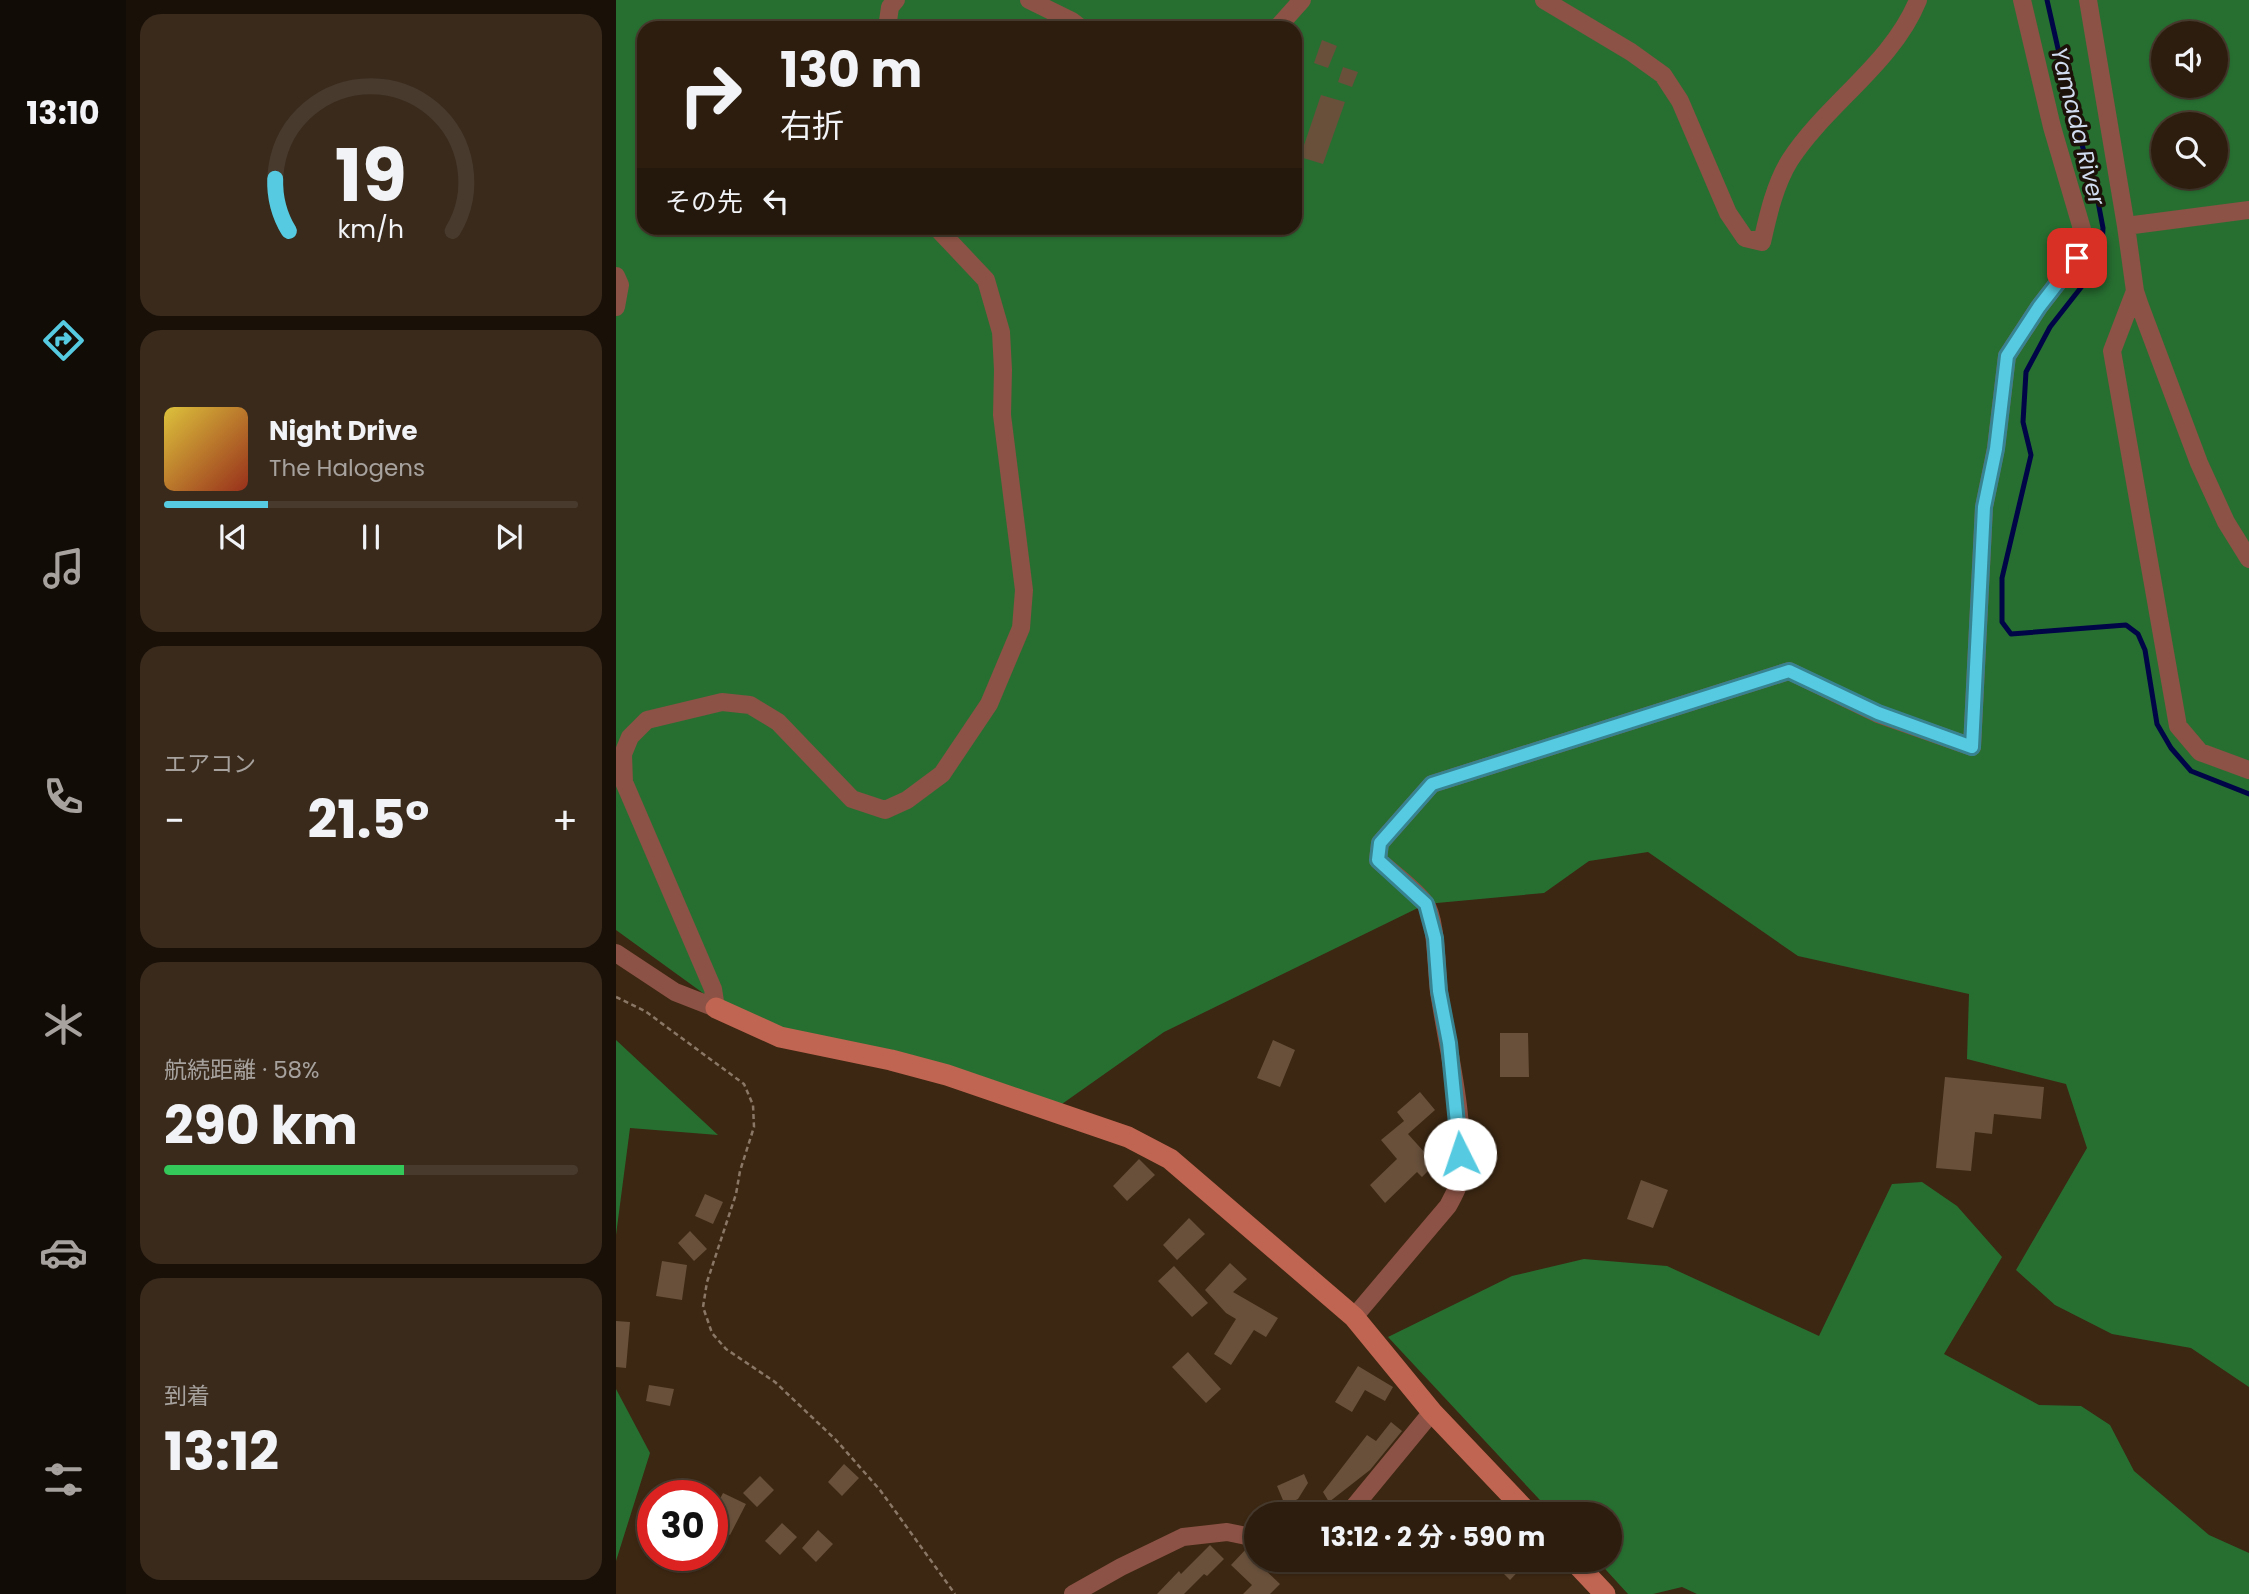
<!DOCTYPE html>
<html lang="ja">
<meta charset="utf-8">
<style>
:root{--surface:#2d1d0e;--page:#392a1c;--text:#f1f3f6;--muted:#a7a29e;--line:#483b2e;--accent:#55cae0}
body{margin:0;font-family:Poppins,"Noto Sans JP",sans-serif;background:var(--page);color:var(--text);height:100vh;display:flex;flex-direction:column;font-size:26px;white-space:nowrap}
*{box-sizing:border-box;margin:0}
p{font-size:23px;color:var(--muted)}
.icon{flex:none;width:38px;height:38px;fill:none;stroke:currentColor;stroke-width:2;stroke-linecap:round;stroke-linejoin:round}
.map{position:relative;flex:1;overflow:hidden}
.side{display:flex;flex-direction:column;gap:14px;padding:14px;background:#191008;width:490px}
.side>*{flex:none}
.guide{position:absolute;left:21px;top:21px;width:665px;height:214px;border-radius:21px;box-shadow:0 2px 5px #0004,0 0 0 2px var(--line);background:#2d1d0e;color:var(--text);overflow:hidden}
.buttons{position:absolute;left:1535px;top:21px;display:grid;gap:14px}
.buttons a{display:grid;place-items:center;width:77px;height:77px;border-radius:50%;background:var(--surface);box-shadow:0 2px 5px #0004,0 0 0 2px var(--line);font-size:35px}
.speed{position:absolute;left:21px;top:1480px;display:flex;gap:14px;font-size:35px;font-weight:700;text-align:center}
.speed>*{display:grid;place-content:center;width:91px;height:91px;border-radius:50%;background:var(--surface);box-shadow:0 2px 5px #0004,0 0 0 2px var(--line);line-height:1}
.speed .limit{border:10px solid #d22;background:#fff;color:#111}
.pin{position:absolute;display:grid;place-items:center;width:60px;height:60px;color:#fff;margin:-30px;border-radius:14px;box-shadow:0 4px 10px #0006}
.me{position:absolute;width:77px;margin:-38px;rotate:356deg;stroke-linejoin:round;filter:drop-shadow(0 0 5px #0008)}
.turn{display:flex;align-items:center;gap:24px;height:147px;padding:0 28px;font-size:32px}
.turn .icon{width:91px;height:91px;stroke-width:2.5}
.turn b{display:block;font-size:49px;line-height:60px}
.then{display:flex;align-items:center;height:66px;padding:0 28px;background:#0003;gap:14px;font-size:26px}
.big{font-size:52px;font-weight:700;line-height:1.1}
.side .card{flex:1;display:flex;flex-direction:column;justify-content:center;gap:10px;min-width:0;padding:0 24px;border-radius:21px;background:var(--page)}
.side .dial{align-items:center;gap:0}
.dial svg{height:182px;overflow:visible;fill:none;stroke:var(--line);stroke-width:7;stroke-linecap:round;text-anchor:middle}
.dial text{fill:var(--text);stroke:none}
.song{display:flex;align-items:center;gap:21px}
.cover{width:84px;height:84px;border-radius:10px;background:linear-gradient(135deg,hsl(50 70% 55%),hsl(10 70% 35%))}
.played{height:7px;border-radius:4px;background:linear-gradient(90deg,var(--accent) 25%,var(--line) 25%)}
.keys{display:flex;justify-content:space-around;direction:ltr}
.heat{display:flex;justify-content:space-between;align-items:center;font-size:38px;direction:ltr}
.charge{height:10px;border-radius:5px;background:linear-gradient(90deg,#34c759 58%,var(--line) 0)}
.trip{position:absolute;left:628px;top:1502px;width:378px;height:70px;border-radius:35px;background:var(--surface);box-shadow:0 2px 5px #0004,0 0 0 2px var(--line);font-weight:700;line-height:70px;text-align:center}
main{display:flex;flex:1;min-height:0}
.tabs{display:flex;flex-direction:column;width:126px;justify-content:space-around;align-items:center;background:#120c06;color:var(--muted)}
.tabs .icon{width:49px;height:49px}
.tabs .current{color:var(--accent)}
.tabs b{font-size:32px;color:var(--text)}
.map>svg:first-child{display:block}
.forest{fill:#276f31;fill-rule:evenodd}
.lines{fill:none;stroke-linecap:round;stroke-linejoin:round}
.stream{stroke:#000547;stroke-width:5}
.building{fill:#68503b}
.path{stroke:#8a7766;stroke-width:2.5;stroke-dasharray:5 3.5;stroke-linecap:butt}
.street{stroke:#8b5245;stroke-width:18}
.secondary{stroke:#c06551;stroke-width:21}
.route-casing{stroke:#378392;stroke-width:18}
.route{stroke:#55cae0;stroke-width:12}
.labels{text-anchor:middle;stroke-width:7;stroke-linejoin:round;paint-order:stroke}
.water-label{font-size:23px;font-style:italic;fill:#d0dbef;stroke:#1c1209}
</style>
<main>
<nav class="tabs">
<b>13:10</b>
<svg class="icon current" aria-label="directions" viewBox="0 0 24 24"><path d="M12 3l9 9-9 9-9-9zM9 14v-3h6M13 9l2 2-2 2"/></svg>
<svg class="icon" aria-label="music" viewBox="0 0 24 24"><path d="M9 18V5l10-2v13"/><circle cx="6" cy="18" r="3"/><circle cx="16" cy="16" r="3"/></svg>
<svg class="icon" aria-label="phone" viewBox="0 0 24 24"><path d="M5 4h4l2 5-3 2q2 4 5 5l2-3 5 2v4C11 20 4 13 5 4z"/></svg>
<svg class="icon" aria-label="climate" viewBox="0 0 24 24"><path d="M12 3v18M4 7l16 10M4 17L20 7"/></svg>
<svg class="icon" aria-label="car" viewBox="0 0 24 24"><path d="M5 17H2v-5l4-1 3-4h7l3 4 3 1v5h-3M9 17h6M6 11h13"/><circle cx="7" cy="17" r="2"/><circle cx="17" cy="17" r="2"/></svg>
<svg class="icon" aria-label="filters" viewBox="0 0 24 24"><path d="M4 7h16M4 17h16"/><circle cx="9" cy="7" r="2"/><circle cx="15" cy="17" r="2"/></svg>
</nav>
<section class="side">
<div class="card dial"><svg viewBox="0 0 100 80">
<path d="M14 69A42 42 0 1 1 86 69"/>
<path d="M14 69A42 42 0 0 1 8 46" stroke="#55cae0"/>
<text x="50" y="56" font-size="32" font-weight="700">19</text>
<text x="50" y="72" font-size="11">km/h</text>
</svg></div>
<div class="card">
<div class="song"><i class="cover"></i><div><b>Night Drive</b><p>The Halogens</p></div></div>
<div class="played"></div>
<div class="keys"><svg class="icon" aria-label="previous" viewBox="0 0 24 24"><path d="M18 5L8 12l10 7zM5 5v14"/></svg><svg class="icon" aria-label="pause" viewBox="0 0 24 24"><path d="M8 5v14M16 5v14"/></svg><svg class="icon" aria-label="next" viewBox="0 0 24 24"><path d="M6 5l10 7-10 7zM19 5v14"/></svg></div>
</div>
<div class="card"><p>エアコン</p>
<div class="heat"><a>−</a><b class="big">21.5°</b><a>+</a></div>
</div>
<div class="card"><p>航続距離 · 58%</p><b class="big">290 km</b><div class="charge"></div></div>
<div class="card"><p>到着</p><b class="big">13:12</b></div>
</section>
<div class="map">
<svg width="1633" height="1594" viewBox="0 0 1633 1594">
<rect width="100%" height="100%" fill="#3c2712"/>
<path class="forest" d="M0 0H1633V1387L1575 1348 1496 1334 1439 1305 1400 1270 1471 1148 1450 1084 1351 1059 1353 994 1182 956 1032 852 973 861 928 893 810 904 548 1032 436 1111 120 1017 0 930ZM28 28H679V228H28ZM1547 33H1600V86H1547ZM1547 124H1600V177H1547Z
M0 1040 102 1135 14 1128 0 1235Z
M1306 1182 1341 1206 1386 1257 1328 1354 1423 1405 1465 1406 1494 1425 1518 1471 1593 1535 1633 1553V1594H1081L1066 1587 1037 1594H1012L980 1559H994V1514H937L772 1337 896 1276 968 1259 1051 1266 1203 1336 1276 1184Z
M0 1389 34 1453 0 1561Z"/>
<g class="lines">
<path class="stream" d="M1431 0 1457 115 1480 191 1487 228 1485 262 1434 327 1410 372 1407 422 1415 455 1386 578V622L1395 634 1510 625 1522 634 1529 650 1541 724 1555 748 1575 771 1633 794"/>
</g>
<path class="building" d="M706 40 721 46 712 68 698 63Z
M727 67 742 72 736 87 722 82Z
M705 95 729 102 707 164 684 157Z
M884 1033H912L913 1077H884Z
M657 1040 679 1050 664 1087 641 1078Z
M1329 1077 1428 1087 1425 1119 1378 1114 1376 1134 1359 1132 1355 1171 1320 1168Z
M804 1092 819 1110 792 1134 819 1164 806 1177 801 1172 769 1203 754 1185 781 1159 765 1140 788 1121 781 1112Z
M523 1159 539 1175 511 1201 497 1186Z
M1025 1180 1052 1190 1037 1228 1011 1219Z
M89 1194 107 1202 97 1224 79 1216Z
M573 1218 589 1234 561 1260 547 1245Z
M74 1231 91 1249 78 1261 62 1243Z
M46 1261 71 1265 66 1300 40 1296Z
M614 1263 631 1279 617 1292 662 1318 650 1337 638 1330 615 1365 598 1354 620 1319 610 1313 589 1290Z
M558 1266 592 1303 576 1317 542 1281Z
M0 1321 14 1322 10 1368 0 1367Z
M572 1352 605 1389 590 1403 556 1367Z
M742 1366 777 1387 769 1401 749 1390 736 1412 719 1402Z
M33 1385 58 1389 54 1406 30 1401Z
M775 1422 786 1431 754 1470 713 1502 707 1492 751 1435 760 1441Z
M228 1464 243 1478 226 1496 212 1482Z
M688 1474 692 1483 682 1499 669 1505 661 1486Z
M144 1476 158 1490 141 1507 127 1493Z
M107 1493 130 1504 114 1535 96 1526V1514Z
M166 1523 181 1537 164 1555 149 1541Z
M202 1530 217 1544 200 1562 186 1548Z
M594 1545 608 1559 591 1576 588 1574 568 1594H541L563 1571 565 1574Z
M631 1548 640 1556V1559L646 1561 643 1564 664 1584 654 1594H627L636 1585 615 1565Z
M873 1559H914L894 1580Z"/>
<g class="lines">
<path class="path" d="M0 997 29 1011 128 1084 137 1105 138 1127 124 1171 120 1194 91 1282 87 1307 96 1333 110 1349 159 1382 220 1440 264 1490 339 1594"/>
<path class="street" d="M413 0 456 21 465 28
M928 0 1015 52 1047 75 1064 101 1112 213 1129 238 1146 242C1152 215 1159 184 1174 160 1211 103 1276 64 1302 0
M1472 0 1510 226 1633 210
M271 28 274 7 280 0
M661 28 686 0
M1510 226 1519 291 1524 306 1583 463 1610 522 1633 559
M0 276 4 285 0 307
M1519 291 1496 351 1562 726 1584 752 1633 770
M0 953 59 992 100 1008 97 989 8 782 7 754 14 737 31 720 106 702 134 705 162 722 236 799 269 810 291 800 326 774 373 704 405 628 408 590 386 415 387 370 385 332 370 280 321 228
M738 1317 832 1206C838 1195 844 1184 845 1172 848 1111 832 1051 823 992 820 971 821 919 809 903 800 890 774 871 762 860L764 843 816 784 1173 671 1262 714 1356 747 1368 507 1380 448 1391 356 1423 307 1461 258 1468 245 1466 229 1436 127 1406 0
M732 1514 816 1412
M457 1594 505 1567 567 1537 611 1532 640 1538"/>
<path class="secondary" d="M100 1008 164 1037 275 1060 331 1075 512 1137 554 1159 738 1317 816 1412 913 1514
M956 1559 989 1594"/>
</g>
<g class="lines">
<defs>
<path id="route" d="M844 1154 833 1043 823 991 819 938 810 904 762 860 764 843 816 784 1173 671 1262 713 1356 747 1368 507 1380 449 1391 356 1423 307 1461 258"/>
</defs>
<use href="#route" class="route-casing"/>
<use href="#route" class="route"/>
</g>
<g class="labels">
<g class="water-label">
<text transform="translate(1462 126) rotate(76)" y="8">Yamada River</text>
</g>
</g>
</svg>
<div class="buttons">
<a><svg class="icon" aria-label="sound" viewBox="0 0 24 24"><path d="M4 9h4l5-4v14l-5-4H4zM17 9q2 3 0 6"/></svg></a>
<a><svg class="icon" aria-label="search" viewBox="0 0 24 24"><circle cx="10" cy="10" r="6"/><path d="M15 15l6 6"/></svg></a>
</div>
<div class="speed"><div class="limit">30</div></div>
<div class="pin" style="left:1461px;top:258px;background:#d93025"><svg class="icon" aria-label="arrive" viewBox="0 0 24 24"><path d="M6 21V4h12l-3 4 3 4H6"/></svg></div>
<svg class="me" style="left:844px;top:1154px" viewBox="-20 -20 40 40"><circle r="19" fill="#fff"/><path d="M0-13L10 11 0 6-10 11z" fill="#55cae0"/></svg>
<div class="trip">13:12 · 2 分 · 590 m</div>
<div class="guide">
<div class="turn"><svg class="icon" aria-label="right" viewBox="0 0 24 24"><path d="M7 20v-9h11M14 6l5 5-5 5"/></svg><div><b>130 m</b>右折</div></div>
<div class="then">その先<svg class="icon" aria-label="left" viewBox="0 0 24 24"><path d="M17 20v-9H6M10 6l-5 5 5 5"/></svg></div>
</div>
</div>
</main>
